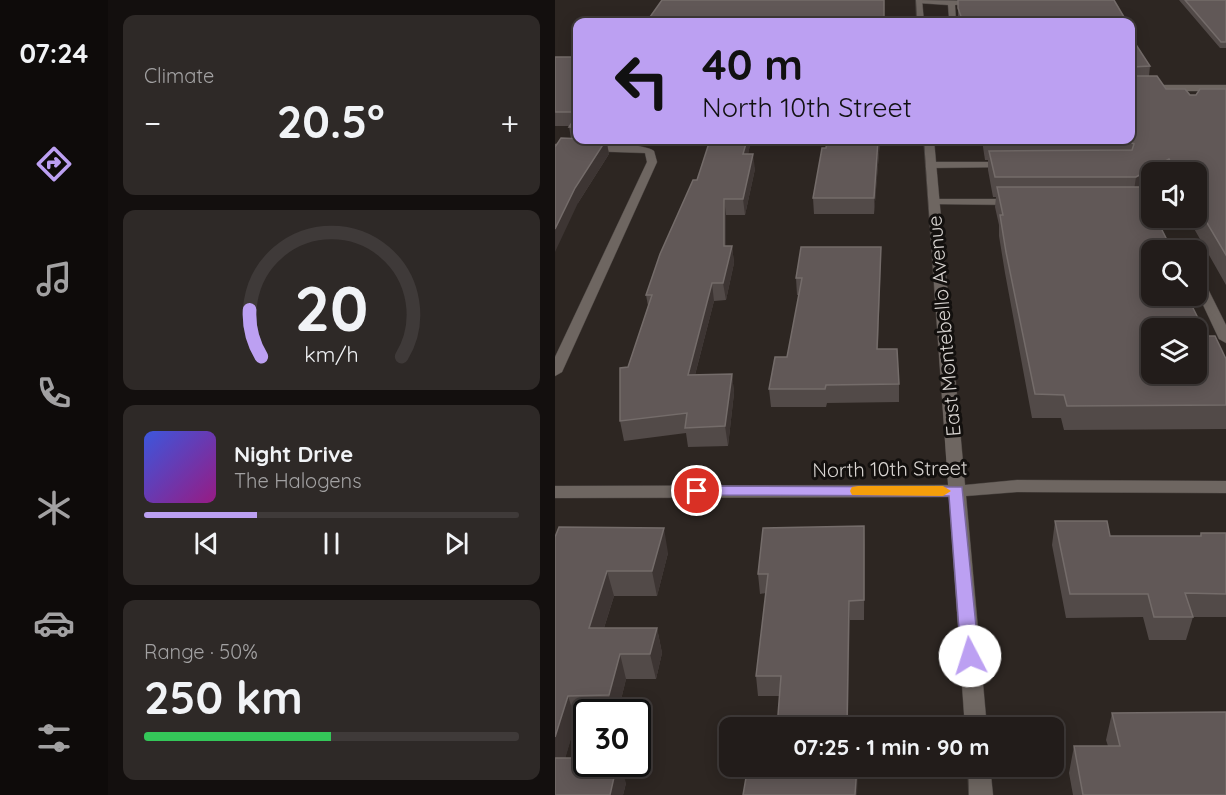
<!DOCTYPE html>
<meta charset="utf-8">
<style>
:root{--surface:#221c1a;--page:#2e2927;--text:#f1f3f6;--muted:#a2a1a2;--line:#3f3a39;--accent:#bca0f2}
body{margin:0;font-family:Quicksand,sans-serif;background:var(--page);color:var(--text);height:100vh;display:flex;flex-direction:column;font-size:22px;white-space:nowrap}
*{box-sizing:border-box;margin:0}
p{font-size:20px;color:var(--muted)}
.icon{flex:none;width:33px;height:33px;fill:none;stroke:currentColor;stroke-width:2;stroke-linecap:round;stroke-linejoin:round}
.map{position:relative;flex:1;overflow:hidden}
.panel{display:flex;flex-direction:column;gap:15px;padding:15px;background:#130f0e;width:447px}
.panel>*{flex:none}
.banner{position:absolute;left:18px;top:18px;width:562px;height:126px;border-radius:12px;box-shadow:0 3px 15px #0003,0 0 0 2px var(--line);background:#bca0f2;color:#111;overflow:hidden}
.tools{position:absolute;left:586px;top:162px;display:grid;gap:12px}
.tools a{display:grid;place-items:center;width:66px;height:66px;border-radius:12px;background:var(--surface);box-shadow:0 3px 15px #0003,0 0 0 2px var(--line);font-size:30px}
.speed{position:absolute;left:18px;top:699px;display:flex;gap:12px;font-size:30px;font-weight:700;text-align:center}
.speed>*{display:grid;place-content:center;width:78px;height:78px;border-radius:50%;background:var(--surface);box-shadow:0 3px 15px #0003,0 0 0 2px var(--line);line-height:1}
.speed .limit{border:3px solid #111;border-radius:9px;background:#fff;color:#111}
.pin{position:absolute;display:grid;place-items:center;width:51px;height:51px;color:#fff;margin:-26px;border:3px solid #fff;border-radius:50%;box-shadow:0 2px 6px #0007}
.me{position:absolute;width:66px;margin:-33px;rotate:355deg;stroke-linejoin:round;filter:drop-shadow(0 0 4px #0008)}
.turn{display:flex;align-items:center;gap:21px;height:126px;padding:0 30px;font-size:27px}
.turn .icon{width:78px;height:78px;stroke-width:2.5}
.turn b{display:block;font-size:42px;line-height:51px}
.big{font-size:45px;font-weight:800;line-height:1.1}
.panel .card{flex:1;display:flex;flex-direction:column;justify-content:center;gap:9px;min-width:0;padding:0 21px;border-radius:12px;background:var(--page)}
.panel .dial{align-items:center;gap:0}
.dial svg{height:156px;overflow:visible;fill:none;stroke:var(--line);stroke-width:7;stroke-linecap:round;text-anchor:middle}
.dial text{fill:var(--text);stroke:none}
.song{display:flex;align-items:center;gap:18px}
.cover{width:72px;height:72px;border-radius:9px;background:linear-gradient(135deg,hsl(230 70% 55%),hsl(310 70% 35%))}
.played{height:6px;border-radius:3px;background:linear-gradient(90deg,var(--accent) 30%,var(--line) 30%)}
.keys{display:flex;justify-content:space-around;direction:ltr}
.heat{display:flex;justify-content:space-between;align-items:center;font-size:33px;direction:ltr}
.charge{height:9px;border-radius:4px;background:linear-gradient(90deg,#34c759 50%,var(--line) 0)}
.trip{position:absolute;left:164px;top:717px;width:345px;height:60px;border-radius:12px;background:var(--surface);box-shadow:0 3px 15px #0003,0 0 0 2px var(--line);font-weight:800;line-height:60px;text-align:center}
main{display:flex;flex:1;min-height:0}
.tabs{display:flex;flex-direction:column;width:108px;justify-content:space-around;align-items:center;background:#0e0b0a;color:var(--muted)}
.tabs .icon{width:42px;height:42px}
.tabs .current{color:var(--accent)}
.tabs b{font-size:27px;color:var(--text)}
.map>svg:first-child{display:block}
.lines{fill:none;stroke-linecap:round;stroke-linejoin:round}
.lane-casing{stroke:#48423f;stroke-width:1}
.street-casing{stroke:#48423f;stroke-width:1}
.lane{fill:#6e6661;fill-rule:evenodd}
.street{fill:#6e6661;fill-rule:evenodd}
.wall{fill:#524a48}
.shaded-wall{fill:#3d3533}
.building{fill:#615857;stroke:#746c6a;stroke-width:1.5;fill-rule:evenodd}
.route{fill:#bca0f2;stroke:#7a689d;stroke-width:1.5}
.slow{fill:#f59e0b}
.labels{text-anchor:middle;stroke-width:6;stroke-linejoin:round;paint-order:stroke}
.street-label{font-size:20px;fill:#d9d5d2;stroke:#13100e}
</style>
<main>
<nav class="tabs">
<b>07:24</b>
<svg class="icon current" aria-label="directions" viewBox="0 0 24 24"><path d="M12 3l9 9-9 9-9-9zM9 14v-3h6M13 9l2 2-2 2"/></svg>
<svg class="icon" aria-label="music" viewBox="0 0 24 24"><path d="M9 18V5l10-2v13"/><circle cx="6" cy="18" r="3"/><circle cx="16" cy="16" r="3"/></svg>
<svg class="icon" aria-label="phone" viewBox="0 0 24 24"><path d="M5 4h4l2 5-3 2q2 4 5 5l2-3 5 2v4C11 20 4 13 5 4z"/></svg>
<svg class="icon" aria-label="climate" viewBox="0 0 24 24"><path d="M12 3v18M4 7l16 10M4 17L20 7"/></svg>
<svg class="icon" aria-label="car" viewBox="0 0 24 24"><path d="M5 17H2v-5l4-1 3-4h7l3 4 3 1v5h-3M9 17h6M6 11h13"/><circle cx="7" cy="17" r="2"/><circle cx="17" cy="17" r="2"/></svg>
<svg class="icon" aria-label="filters" viewBox="0 0 24 24"><path d="M4 7h16M4 17h16"/><circle cx="9" cy="7" r="2"/><circle cx="15" cy="17" r="2"/></svg>
</nav>
<section class="panel">
<div class="card"><p>Climate</p>
<div class="heat"><a>−</a><b class="big">20.5°</b><a>+</a></div>
</div>
<div class="card dial"><svg viewBox="0 0 100 80">
<path d="M14 69A42 42 0 1 1 86 69"/>
<path d="M14 69A42 42 0 0 1 8 45" stroke="#bca0f2"/>
<text x="50" y="56" font-size="32" font-weight="700">20</text>
<text x="50" y="72" font-size="11">km/h</text>
</svg></div>
<div class="card">
<div class="song"><i class="cover"></i><div><b>Night Drive</b><p>The Halogens</p></div></div>
<div class="played"></div>
<div class="keys"><svg class="icon" aria-label="previous" viewBox="0 0 24 24"><path d="M18 5L8 12l10 7zM5 5v14"/></svg><svg class="icon" aria-label="pause" viewBox="0 0 24 24"><path d="M8 5v14M16 5v14"/></svg><svg class="icon" aria-label="next" viewBox="0 0 24 24"><path d="M6 5l10 7-10 7zM19 5v14"/></svg></div>
</div>
<div class="card"><p>Range · 50%</p><b class="big">250 km</b><div class="charge"></div></div>
</section>
<div class="map">
<svg width="671" height="795" viewBox="0 0 671 795">
<rect width="100%" height="100%" fill="#2d2622"/>
<g class="lines">
<defs>
<path id="lane" d="M365 0 422 1 426 3 400 5 401 22H366L363 18H394L393 5 363 3Z
M451 162 455 163V167L376 168 371 165 376 162Z
M379 199H460L466 202 460 205 375 204V200Z
M625 239 629 240 634 250H622L619 243Z
M642 275 648 279 671 325V343L664 339 642 292Z"/>
<path id="street" d="M361 0H367L369 22H362Z
M576 85H671V91H576Z
M369 140H379L410 485 462 480 671 481V493L462 492 411 496 432 728H410L394 497 0 498V486L393 485Z
M0 144C21 144 85 141 99 151L102 162 7 372 0 376V357L92 162 90 153 0 150Z
M413 766H435L438 795H414Z"/>
</defs>
<use href="#lane" class="lane-casing"/>
<use href="#street" class="street-casing"/>
<use href="#lane" class="lane"/>
<use href="#street" class="street"/>
</g>
<path class="wall" d="M403 0H559L572 22H403Z
M624 0H671V48H665Z
M67 17 329 22H62Z
M576 37 595 66 594 76 611 89 635 95H641L671 89V285L633 218H642V172H597V186L588 191 597 250 652 336 671 359V429L509 430 506 418H477L450 273 444 236V225L440 207 441 197H438L433 170V160H430L428 147V140H576Z
M0 57H22V140H63L61 142H52L54 154 23 203 16 139 14 126H0Z
M155 140H196L193 154 200 169 190 215H171V246H177L179 263 171 300 159 301 140 375 177 374 179 393 173 446 133 447 131 433 69 441 65 421 73 367 93 306 91 295 142 180Z
M272 140H325L319 214H259L258 198 271 148Z
M326 247 323 349 344 384V402L272 403 271 407H216L214 389 232 357 244 295H242L241 278Z
M500 521 555 536H645L646 533H671V617H638L631 640H594L588 617 511 618 497 545Z
M309 526V620H295L224 696H203L201 676 211 593 205 594 203 574Z
M0 537 113 553 102 596H59L49 628H102L107 653 101 679H71L63 712H32V721H21L10 758 71 783 68 795H0Z
M557 713 671 795H518L514 773 519 746H553L551 740Z"/>
<path class="shaded-wall" d="M51 140 54 154 23 203 0 252V229L20 188Z
M192 140H196L190 169 188 154Z
M323 140H325L319 214V198Z
M198 154 200 169 190 215 188 199Z
M614 159 611 172H597V186L578 197 581 177Z
M169 199 171 215V263L169 246Z
M177 246 179 263 171 300 168 283Z
M326 247V263L322 366V349Z
M157 283 159 301 135 394 133 375Z
M177 374 179 393 173 446 170 426Z
M309 526 310 545 309 620Z
M109 528 113 553 102 596 97 571Z
M52 571 59 596 41 653 34 628Z
M294 601 295 620 293 728H292Z
M102 628 107 653 101 679 95 654Z
M65 654 71 679 63 712H58L54 695Z
M13 696 21 721 3 784 0 777V737Z
M62 764H65L71 783 68 795H55Z
M302 766H303V774L302 795H300Z"/>
<path class="building" d="M107 0H329V22H259L244 20 243 22H62L67 17H95Z
M403 0H559L572 22H408L403 8Z
M630 0H671V42H666Z
M576 37 595 66 577 67V76H602L611 89H630L635 95H641L645 89H671V255L642 206V172H622L614 159 581 177H440L434 151 577 150 579 144 573 141H431V140H576Z
M0 57H22V112H0Z
M22 115V127H14Z
M6 138 51 140 20 188 0 229V147Z
M155 140H192L188 154H198L188 199H169V246H177L168 283H157L133 375 177 374 170 426 130 428 132 413 65 421V368L73 367 97 295H91L105 254 138 180H142Z
M272 140H323L319 198H258L267 148H271Z
M442 187H586L597 209V218H601L617 250H597V296H632L652 336H660L671 359V405L512 406 509 395 480 394 451 252 445 215H448ZM597 328H642V374H597Z
M246 247H326L322 349H342L344 384 271 385 270 389H214L220 357H232L247 278H241Z
M500 521H552L555 536H646V533H671V594L630 593 638 617H599L593 594H515Z
M309 526V600L294 601 292 728H222L226 676H201L213 574H203L208 528Z
M4 527 109 528 97 571H52L34 628H102L95 654H65L54 695 13 696 0 737V537Z
M671 712V795H528L519 746H565L557 713Z
M0 758H32V764H62L55 795H0Z
M193 766H302L300 795H188Z"/>
<path class="route" d="M142 486 407 487 424 656 422 662 415 664 409 662 406 656 394 496 136 495 134 491Z"/>
<path class="slow" d="M303 486H388L396 491 388 496 297 495 295 491 297 487Z"/>
<g class="labels">
<g class="street-label">
<text transform="translate(389 326) rotate(-95)" y="7">East Montebello Avenue</text>
<text transform="translate(335 469) rotate(-1)" y="7">North 10th Street</text>
</g>
</g>
</svg>
<div class="tools">
<a><svg class="icon" aria-label="sound" viewBox="0 0 24 24"><path d="M4 9h4l5-4v14l-5-4H4zM17 9q2 3 0 6"/></svg></a>
<a><svg class="icon" aria-label="search" viewBox="0 0 24 24"><circle cx="10" cy="10" r="6"/><path d="M15 15l6 6"/></svg></a>
<a><svg class="icon" aria-label="layers" viewBox="0 0 24 24"><path d="M12 4l9 5-9 5-9-5zM3 14l9 5 9-5"/></svg></a>
</div>
<div class="speed"><div class="limit">30</div></div>
<div class="pin" style="left:142px;top:491px;background:#d93025"><svg class="icon" aria-label="arrive" viewBox="0 0 24 24"><path d="M6 21V4h12l-3 4 3 4H6"/></svg></div>
<svg class="me" style="left:415px;top:656px" viewBox="-20 -20 40 40"><circle r="19" fill="#fff"/><path d="M0-13L10 11 0 6-10 11z" fill="#bca0f2"/></svg>
<div class="trip">07:25 · 1 min · 90 m</div>
<div class="banner">
<div class="turn"><svg class="icon" aria-label="left" viewBox="0 0 24 24"><path d="M17 20v-9H6M10 6l-5 5 5 5"/></svg><div><b>40 m</b>North 10th Street</div></div>
</div>
</div>
</main>
